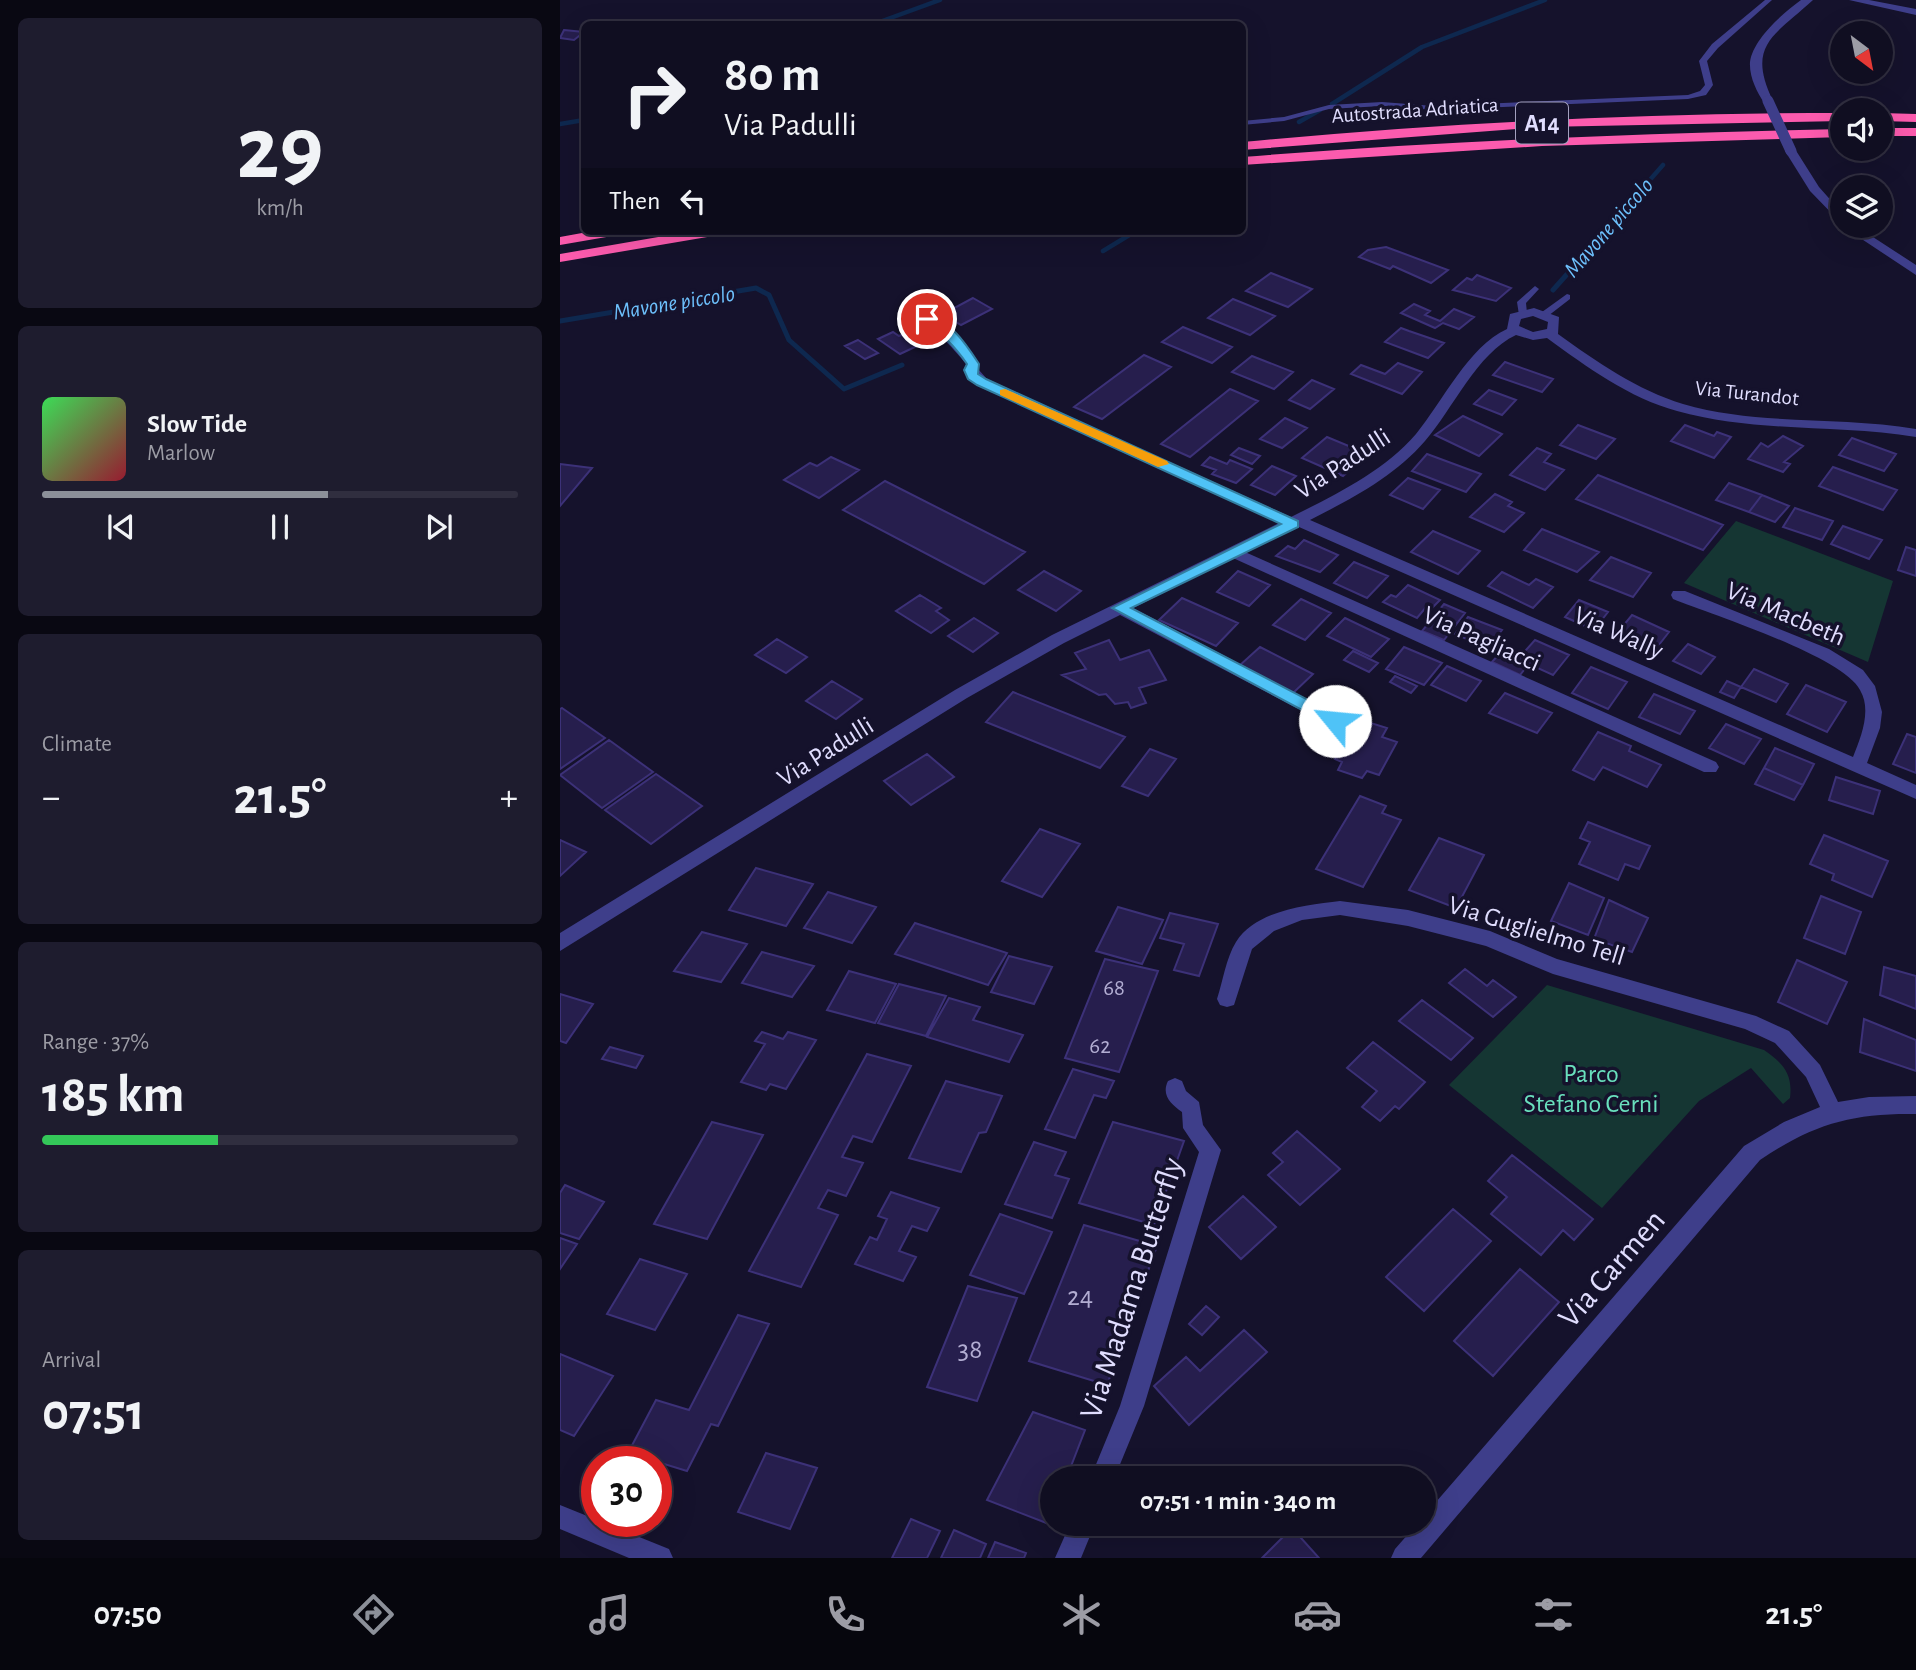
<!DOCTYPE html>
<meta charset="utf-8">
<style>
:root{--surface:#100e21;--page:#1e1c2e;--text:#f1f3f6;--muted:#9c9ca5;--line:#302e3f;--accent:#8c9099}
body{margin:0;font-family:"Alegreya Sans",sans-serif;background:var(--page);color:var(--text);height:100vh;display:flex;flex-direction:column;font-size:26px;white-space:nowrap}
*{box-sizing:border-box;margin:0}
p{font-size:23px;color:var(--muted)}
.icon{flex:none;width:38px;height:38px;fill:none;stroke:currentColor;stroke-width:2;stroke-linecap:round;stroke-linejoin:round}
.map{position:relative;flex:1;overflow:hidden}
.details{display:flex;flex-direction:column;gap:18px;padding:18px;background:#090812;width:560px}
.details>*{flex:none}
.banner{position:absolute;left:21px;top:21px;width:665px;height:214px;border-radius:10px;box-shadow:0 7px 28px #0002,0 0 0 2px var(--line);background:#100e21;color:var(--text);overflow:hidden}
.needle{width:46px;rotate:148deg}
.buttons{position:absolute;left:1270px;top:21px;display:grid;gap:14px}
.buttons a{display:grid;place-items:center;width:63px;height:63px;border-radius:50%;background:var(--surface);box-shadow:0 7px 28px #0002,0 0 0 2px var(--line);font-size:35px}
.speed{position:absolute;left:21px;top:1446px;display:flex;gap:14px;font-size:35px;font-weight:700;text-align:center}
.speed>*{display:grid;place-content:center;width:91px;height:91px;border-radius:50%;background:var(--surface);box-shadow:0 7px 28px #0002,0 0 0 2px var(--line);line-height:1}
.speed .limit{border:10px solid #d22;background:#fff;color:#111}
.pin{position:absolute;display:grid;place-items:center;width:60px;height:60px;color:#fff;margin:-30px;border:4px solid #fff;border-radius:50%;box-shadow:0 2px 7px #0007}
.me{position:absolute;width:77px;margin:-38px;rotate:298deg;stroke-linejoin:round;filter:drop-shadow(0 0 5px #0008)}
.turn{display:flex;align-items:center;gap:24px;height:147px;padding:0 28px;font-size:32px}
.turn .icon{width:91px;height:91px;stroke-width:2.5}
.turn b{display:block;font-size:49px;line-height:60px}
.then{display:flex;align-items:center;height:66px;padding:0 28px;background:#0003;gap:14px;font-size:26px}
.big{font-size:52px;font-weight:700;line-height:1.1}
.details .widget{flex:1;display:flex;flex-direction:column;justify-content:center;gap:10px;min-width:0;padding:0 24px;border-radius:10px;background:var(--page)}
.details .dial{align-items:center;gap:0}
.dial b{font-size:91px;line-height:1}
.song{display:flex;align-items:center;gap:21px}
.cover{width:84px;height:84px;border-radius:10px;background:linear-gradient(135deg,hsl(130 70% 55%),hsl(350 70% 35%))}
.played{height:7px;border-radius:4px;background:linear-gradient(90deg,var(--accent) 60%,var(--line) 60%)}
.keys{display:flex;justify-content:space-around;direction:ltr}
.heat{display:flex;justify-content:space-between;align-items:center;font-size:38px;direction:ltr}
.charge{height:10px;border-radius:5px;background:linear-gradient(90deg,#34c759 37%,var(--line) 0)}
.trip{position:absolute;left:480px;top:1466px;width:396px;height:70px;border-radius:35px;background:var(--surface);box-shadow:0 7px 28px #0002,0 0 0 2px var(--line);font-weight:700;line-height:70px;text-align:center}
.menu{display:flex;height:112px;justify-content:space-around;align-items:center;background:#06060d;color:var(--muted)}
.menu .icon{width:49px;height:49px}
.menu .selected{color:var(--accent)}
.menu b{font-size:32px;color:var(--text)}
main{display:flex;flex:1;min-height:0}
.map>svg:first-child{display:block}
.green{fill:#153633}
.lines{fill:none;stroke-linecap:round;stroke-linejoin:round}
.stream-far1{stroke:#0e284f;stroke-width:4.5}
.stream{stroke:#0e284f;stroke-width:5}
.building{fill:#261e4d;stroke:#3c3178;stroke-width:2}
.lane{fill:#3e3e8a;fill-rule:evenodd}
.street{fill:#3e3e8a;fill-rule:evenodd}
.highway{fill:#fc5bae;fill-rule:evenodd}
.street-bridge{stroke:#3e3e8a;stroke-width:11}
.route{fill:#4fc3f7;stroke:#337fa1;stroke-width:2}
.slow{fill:#f59e0b}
.labels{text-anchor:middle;stroke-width:7;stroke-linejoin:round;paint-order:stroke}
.far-street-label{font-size:21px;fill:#e0ddfe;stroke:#15122c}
.far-water-label{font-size:23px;font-style:italic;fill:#6dc0fc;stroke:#15122c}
.number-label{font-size:23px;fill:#b2add2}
.shield{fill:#15122c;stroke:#a3a0bf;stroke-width:2}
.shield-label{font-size:24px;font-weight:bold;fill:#e0ddfe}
.street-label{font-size:26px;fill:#e0ddfe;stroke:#15122c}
.park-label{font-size:26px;fill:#69dfbd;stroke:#15122c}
.near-number-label{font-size:28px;fill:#b2add2}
.near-street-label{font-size:32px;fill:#e0ddfe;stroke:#15122c}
</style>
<main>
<section class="details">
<div class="widget dial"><b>29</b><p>km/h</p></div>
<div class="widget">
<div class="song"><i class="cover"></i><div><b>Slow Tide</b><p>Marlow</p></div></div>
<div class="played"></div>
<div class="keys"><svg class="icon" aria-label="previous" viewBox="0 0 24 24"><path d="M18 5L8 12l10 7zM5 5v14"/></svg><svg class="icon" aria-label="pause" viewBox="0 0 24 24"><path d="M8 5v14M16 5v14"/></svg><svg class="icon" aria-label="next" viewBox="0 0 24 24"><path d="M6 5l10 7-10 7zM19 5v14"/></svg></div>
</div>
<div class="widget"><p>Climate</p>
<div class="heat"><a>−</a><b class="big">21.5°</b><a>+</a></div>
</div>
<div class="widget"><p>Range · 37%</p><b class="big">185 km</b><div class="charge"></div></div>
<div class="widget"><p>Arrival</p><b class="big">07:51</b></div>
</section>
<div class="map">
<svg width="1356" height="1558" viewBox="0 0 1356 1558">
<rect width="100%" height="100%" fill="#15122c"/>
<path class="green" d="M1176 521 1333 581 1308 662 1124 583Z
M987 985 1204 1050C1223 1063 1233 1074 1230 1098L1223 1104 1191 1068 1139 1101 1042 1208 889 1085Z"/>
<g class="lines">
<path class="stream-far1" d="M314 24 380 0
M772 104 862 47 985 0
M739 122 760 110
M0 124 24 120
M543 251 576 231
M1016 264 1103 165"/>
<path class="stream" d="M993 290 1017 263
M0 321 196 288 209 295 229 340 284 389 342 365"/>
</g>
<path class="building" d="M4 30 24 32 14 40 0 38Z
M826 247 888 270 871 283 833 266 830 269 799 257 808 250Z
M711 273 752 289 728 307 686 291Z
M917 275 951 288 936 301 893 290 907 278 912 280Z
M413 298 432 309 401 325 383 314Z
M673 299 715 316 690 335 648 318Z
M854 304 870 311 865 315 880 321 894 309 914 317 899 329 883 323 875 328 841 313Z
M359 327 374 338 340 354 318 339 333 332 339 336Z
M623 327 672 347 652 363 602 342Z
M841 328 849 331 884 343 868 358 825 342Z
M298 340 318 353 305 359 285 346Z
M584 355 611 367 542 419 514 407Z
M692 356 733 372 714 389 672 372Z
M945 362 993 379 982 392 933 375Z
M838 363 862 372 842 394 791 374 801 365 825 374Z
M752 380 774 389 750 409 729 400Z
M670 389 698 401 630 457 601 444Z
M929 390 956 400 942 415 914 404Z
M903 416 942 434 919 456 875 435Z
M725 418 747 428 722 448 700 439Z
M1018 425 1055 439 1036 459 1000 445Z
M1125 425 1154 436 1157 432 1171 437 1154 458 1111 441Z
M1223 436 1243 446 1224 462 1230 464 1223 472 1188 459 1201 443 1208 447Z
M767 437 808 454 783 476 742 458Z
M1292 438 1336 454 1324 471 1279 455Z
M679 448 700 456 692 464 671 455Z
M977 448 991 454 984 462 1004 470 985 490 950 475Z
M867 454 921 474 906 492 852 471Z
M271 457 299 470 259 498 224 480 250 463 257 466Z
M650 457 667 464 670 460 692 469 676 483 652 474 656 470 642 465Z
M0 464 32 468 0 506Z
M712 466 736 476 715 495 691 485Z
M1273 467 1337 490 1323 510 1259 486Z
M1038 475 1163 525 1143 550 1016 499Z
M848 478 880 490 863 509 830 495Z
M325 481 465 552 424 584 283 510Z
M1169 483 1202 495 1189 512 1156 500Z
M935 494 952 502 948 506 964 513 944 532 910 517Z
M1202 495 1229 506 1215 522 1189 512Z
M1235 508 1273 521 1262 540 1223 527Z
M1283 526 1322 540 1309 559 1271 544Z
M982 529 1039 552 1017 572 964 550Z
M873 531 920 551 898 574 851 552Z
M744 540 778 555 760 572 716 556 728 546 735 549Z
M1346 547 1356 550V576L1338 570Z
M1051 557 1091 573 1073 597 1030 580Z
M794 562 828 576 807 598 774 583Z
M484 571 521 591 496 611 458 590Z
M678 571 710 585 689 606 657 592Z
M942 572 969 585 976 579 993 587 973 608 928 586Z
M848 585 880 600 872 608 867 606 857 618 823 602 831 595 836 597Z
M360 595 381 608 376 611 389 620 371 633 336 611Z
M622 598 678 623 656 646 599 620Z
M741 599 771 613 745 640 713 625Z
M1019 600 1048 612 1034 630 1005 617Z
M884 604 905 613 884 640 862 631Z
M1072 615 1109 632 1091 655 1053 638Z
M908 617 942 630 928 648 895 634Z
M414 618 438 633 413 652 388 636Z
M785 618 829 639 811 657 767 636Z
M217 639 247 657 226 673 195 655Z
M549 640 560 660 589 650 606 680 579 688 586 703 571 708 568 702 555 704 546 694 539 695 502 675 526 669 515 653Z
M975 640 1009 655 993 675 958 659Z
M1128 644 1155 657 1141 674 1113 661Z
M700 647 753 674 732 694 679 666Z
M844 647 882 663 864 685 826 669Z
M793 651 818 663 809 672 784 660Z
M940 653 968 665 960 675 932 662Z
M887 666 921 681 906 701 871 685Z
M1031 667 1067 682 1048 709 1012 693Z
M1194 669 1228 684 1216 702 1181 687Z
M835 676 857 686 851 693 830 682Z
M272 681 302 699 276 719 246 701Z
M1167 681 1181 687 1174 698 1160 692Z
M1246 685 1286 702 1267 732 1227 714Z
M453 692 565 737 540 768 426 722Z
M945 693 992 713 977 733 929 713Z
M1094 694 1135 711 1120 734 1079 717Z
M2 708 45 738 0 769V709Z
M798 719 827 728 822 737 837 742 819 775 807 771 802 778 778 770 782 762 775 759Z
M1166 724 1201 739 1184 764 1149 748Z
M1038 732 1071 746 1069 751 1101 765 1087 787 1043 767 1034 780 1013 770Z
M1347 734 1356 737V773L1333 764Z
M49 740 93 772 42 808 0 775Z
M1215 748 1254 764 1243 785 1204 768Z
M590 749 616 759 588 796 562 786Z
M367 754 394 777 351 805 324 781Z
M1204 768 1243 785 1234 800 1195 784Z
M96 774 142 806 91 844 45 810Z
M1276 777 1320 791 1313 814 1269 800Z
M800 796 826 806 822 813 841 820 803 887 756 869Z
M1028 822 1090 846 1079 869 1065 864 1058 880 1019 864 1030 842 1020 838Z
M480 829 520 844 482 897 442 881Z
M1264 835 1328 861 1312 897 1272 880 1274 874 1250 864Z
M879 838 924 855 896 908 849 890Z
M0 840 26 852 0 876Z
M196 868 253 884 226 926 169 910Z
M1009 883 1044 898 1028 935 991 921Z
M268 892 316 907 292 943 244 928Z
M1261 896 1301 912 1285 954 1244 938Z
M1049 900 1088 918 1072 952 1034 939Z
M558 907 603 920 582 964 536 951Z
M610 913 658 924 639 976 614 970 624 944 600 938Z
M355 923 447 953 428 985 335 954Z
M142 932 187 944 161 982 114 971Z
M202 952 254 966 232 997 182 983Z
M449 956 492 967 474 1004 431 992Z
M545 959 598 971 559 1072 505 1058Z
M1237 960 1287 982 1267 1024 1218 1002Z
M1324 967 1356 976V1009L1320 995Z
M905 969 927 986 933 980 956 997 933 1017 889 983Z
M289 971 336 984 315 1023 267 1010Z
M339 984 386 996 366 1036 318 1023Z
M0 994 33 1004 6 1043 0 1041Z
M389 998 420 1007 413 1020 463 1035 449 1062 367 1037Z
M862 1000 913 1038 891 1060 839 1021Z
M1304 1019 1356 1040V1071L1300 1052Z
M202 1032 223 1039 228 1032 256 1040 226 1089 210 1084 206 1090 181 1082 205 1044 195 1041Z
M813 1042 865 1082 839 1109 835 1106 820 1121 802 1107 817 1091 787 1068Z
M50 1047 83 1056 76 1068 42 1059Z
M307 1054 351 1066 312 1142 293 1136 282 1157 303 1163 286 1196 268 1190 258 1208 278 1215 241 1287 189 1271Z
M513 1069 554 1081 546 1098 534 1095 515 1138 485 1129Z
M386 1081 442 1096 426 1132 419 1133 401 1172 349 1158Z
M152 1122 203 1135 147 1239 94 1224Z
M553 1122 624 1141 594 1225 519 1203Z
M737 1131 780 1169 740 1205 708 1175 723 1162 713 1153Z
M474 1142 506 1152 495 1175 509 1179 492 1218 445 1204Z
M952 1155 1033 1219 1014 1240 1003 1230 981 1255 931 1214 947 1197 928 1181Z
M5 1185 44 1202 19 1239 0 1233V1193Z
M331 1192 379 1208 367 1231 352 1226 339 1251 356 1257 343 1281 295 1264 310 1237 317 1240 327 1219 318 1216Z
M683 1196 716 1227 681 1259 649 1227Z
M893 1209 931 1241 864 1311 826 1277Z
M440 1214 492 1232 464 1294 410 1275Z
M524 1225 597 1246 547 1385 469 1361Z
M0 1238 17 1244 0 1269Z
M80 1259 127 1274 95 1330 47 1314Z
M960 1269 999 1302 933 1376 894 1341Z
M408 1286 457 1298 417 1401 367 1387Z
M646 1306 659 1317 642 1335 629 1324Z
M178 1315 209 1324 158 1426 151 1424 127 1471 68 1453 96 1400 129 1410Z
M684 1330 707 1352 629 1425 594 1386 626 1357 640 1371Z
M0 1354 53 1376 14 1436 0 1430Z
M473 1412 525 1430 506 1479H492L489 1524 427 1500Z
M206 1453 257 1468 230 1529 178 1512Z
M351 1519 380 1531 367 1558H332Z
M732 1528 759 1558H702Z
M394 1530 426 1544 420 1558H381Z
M435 1542 466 1553 464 1558H428Z"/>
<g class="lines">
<path class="lane" d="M1205 0H1212L1158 48 1147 61 1153 85 1146 95 1128 99 874 110 822 106 769 109 724 121 682 125V121L724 117 769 105 822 102 874 106 1128 95 1140 91 1145 85 1139 61 1152 44Z
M975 286 979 289 966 303 967 313 962 316 959 315 957 302Z
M1007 294 1010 295V299L988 316H982V312Z"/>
<path class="street" d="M1241 0H1253C1214 36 1186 45 1213 101L1204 103C1197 92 1189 77 1190 62 1193 39 1223 13 1241 0Z
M1289 0H1309L1356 9V15Z
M1227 149H1235L1259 187 1283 214V225L1250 191 1225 151Z
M1282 226H1296L1356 265V275Z
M974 308 999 317 998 334C1037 362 1077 390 1123 404 1198 426 1280 416 1356 429V437C1277 424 1195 433 1117 411 1069 398 1027 367 987 338L973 340 956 335C917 353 893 409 865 441 834 477 791 499 750 520L1293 757C1301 737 1312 710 1300 690 1282 656 1153 615 1113 599L1111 595 1113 591H1125L1269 649 1303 670 1315 686 1322 712 1320 728 1307 763 1356 785V799L739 527 685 552 1156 762 1159 767 1156 772H1144L673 558 573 608 781 717 783 721 781 725H769L560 615 504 643 407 698 0 951V933L395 690 492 635 719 523 417 385 404 370 406 364C393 348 380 334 362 322V316C378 314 422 355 418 369L427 379 731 517C775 495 823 472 856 434 883 401 908 347 947 329L950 314ZM973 316 988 322 987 329 973 332 959 326 961 319Z
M780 901 848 910 930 931 997 959 1196 1016 1229 1031 1260 1065 1278 1102 1309 1097 1356 1096V1114C1292 1113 1253 1124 1200 1160L861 1558H831L835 1549 857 1524H863V1517L1184 1146 1224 1122 1260 1107 1246 1077 1215 1043 1185 1029 993 974 926 946 848 926 780 915 742 920 714 931 692 949 674 1005 667 1007 660 1005 657 999C663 981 666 958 676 942 696 910 747 905 780 901Z
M615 1078 622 1081 626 1091 639 1102 643 1125 661 1150 584 1406 554 1479H530L560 1406 639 1152 623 1128 622 1112C611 1104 601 1095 608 1081Z
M0 1505 109 1549 113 1558H69L0 1529Z
M510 1524H535L521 1558H495Z"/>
<path class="highway" d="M1283 113V121L982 127 682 150V142C882 123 1082 113 1283 113Z
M1321 113 1356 114V122L1321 121Z
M1321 128H1356V136H1321Z
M1283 129V137L982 146 682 165V157C882 141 1082 133 1283 129Z
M33 231H65L58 235 0 245V237Z
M133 231H166L159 235 0 262V254Z"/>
<path class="street-bridge" d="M1208 101 1231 151"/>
</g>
<path class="route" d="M363 316C387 314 408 347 419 364L418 374 426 379 738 521V527L571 608 781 717V725H770L552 608 721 524 417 385 408 379 404 370 407 364C394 345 382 334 363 321Z"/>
<path class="slow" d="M445 389 607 461 609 464 598 467 440 395V390Z"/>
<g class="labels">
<g class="far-street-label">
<text transform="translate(855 110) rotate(-4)" y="7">Autostrada Adriatica</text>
<text transform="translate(1187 393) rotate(6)" y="7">Via Turandot</text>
</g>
<g class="far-water-label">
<text transform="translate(1048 227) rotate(-49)" y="8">Mavone piccolo</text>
<text transform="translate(114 302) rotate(-9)" y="8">Mavone piccolo</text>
</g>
<g class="number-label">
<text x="554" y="995">68</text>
<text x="540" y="1053">62</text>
</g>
<rect class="shield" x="956" y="102.5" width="52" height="41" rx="5"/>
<g class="shield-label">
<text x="982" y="131">A14</text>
</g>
<g class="street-label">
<text transform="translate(782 463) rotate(-33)" y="9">Via Padulli</text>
<text transform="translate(1226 613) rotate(23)" y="9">Via Macbeth</text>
<text transform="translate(1059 632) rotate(24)" y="9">Via Wally</text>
<text transform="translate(922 638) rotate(24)" y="9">Via Pagliacci</text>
<text transform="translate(265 751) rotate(-32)" y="9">Via Padulli</text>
<text transform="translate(977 930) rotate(17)" y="9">Via Guglielmo Tell</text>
</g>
<g class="park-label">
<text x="1031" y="1082">Parco<tspan x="1031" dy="30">Stefano Cerni</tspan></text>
</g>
<g class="near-number-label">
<text x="520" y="1305">24</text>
<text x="410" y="1358">38</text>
</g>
<g class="near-street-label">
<text transform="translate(1051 1268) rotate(-49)" y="11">Via Carmen</text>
<text transform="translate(571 1288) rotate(-72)" y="11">Via Madama Butterfly</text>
</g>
</g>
</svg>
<div class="buttons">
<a><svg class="needle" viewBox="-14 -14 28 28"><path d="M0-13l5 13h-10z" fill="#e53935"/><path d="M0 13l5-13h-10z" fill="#9c9ca5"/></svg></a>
<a><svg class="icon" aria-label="sound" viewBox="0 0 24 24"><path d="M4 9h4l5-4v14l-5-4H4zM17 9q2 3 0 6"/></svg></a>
<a><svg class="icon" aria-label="layers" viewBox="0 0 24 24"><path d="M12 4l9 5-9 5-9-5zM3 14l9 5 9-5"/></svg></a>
</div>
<div class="speed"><div class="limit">30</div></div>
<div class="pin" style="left:367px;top:319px;background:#d93025"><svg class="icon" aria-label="arrive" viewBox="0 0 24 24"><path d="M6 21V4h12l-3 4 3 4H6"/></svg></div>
<svg class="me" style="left:775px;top:721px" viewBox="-20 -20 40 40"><circle r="19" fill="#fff"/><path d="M0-13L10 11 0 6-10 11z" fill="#4fc3f7"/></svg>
<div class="trip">07:51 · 1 min · 340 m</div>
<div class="banner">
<div class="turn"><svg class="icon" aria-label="right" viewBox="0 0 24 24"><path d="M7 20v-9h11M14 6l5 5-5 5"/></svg><div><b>80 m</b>Via Padulli</div></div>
<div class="then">Then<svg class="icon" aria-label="left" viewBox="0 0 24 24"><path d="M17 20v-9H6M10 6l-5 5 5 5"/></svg></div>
</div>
</div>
</main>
<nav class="menu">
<b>07:50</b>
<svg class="icon selected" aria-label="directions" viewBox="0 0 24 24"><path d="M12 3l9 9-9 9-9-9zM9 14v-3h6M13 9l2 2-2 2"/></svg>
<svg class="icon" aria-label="music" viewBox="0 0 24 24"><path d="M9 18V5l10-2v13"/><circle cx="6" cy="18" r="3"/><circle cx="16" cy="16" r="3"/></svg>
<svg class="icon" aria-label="phone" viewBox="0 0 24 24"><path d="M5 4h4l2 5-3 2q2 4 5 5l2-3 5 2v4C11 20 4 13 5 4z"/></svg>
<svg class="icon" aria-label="climate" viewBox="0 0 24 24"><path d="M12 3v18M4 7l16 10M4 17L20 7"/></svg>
<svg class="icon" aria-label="car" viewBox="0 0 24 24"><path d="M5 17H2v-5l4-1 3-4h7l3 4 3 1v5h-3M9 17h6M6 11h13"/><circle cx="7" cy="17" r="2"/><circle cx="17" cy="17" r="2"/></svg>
<svg class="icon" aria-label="filters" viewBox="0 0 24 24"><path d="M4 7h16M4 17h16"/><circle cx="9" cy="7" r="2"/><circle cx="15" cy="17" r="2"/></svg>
<b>21.5°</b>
</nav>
